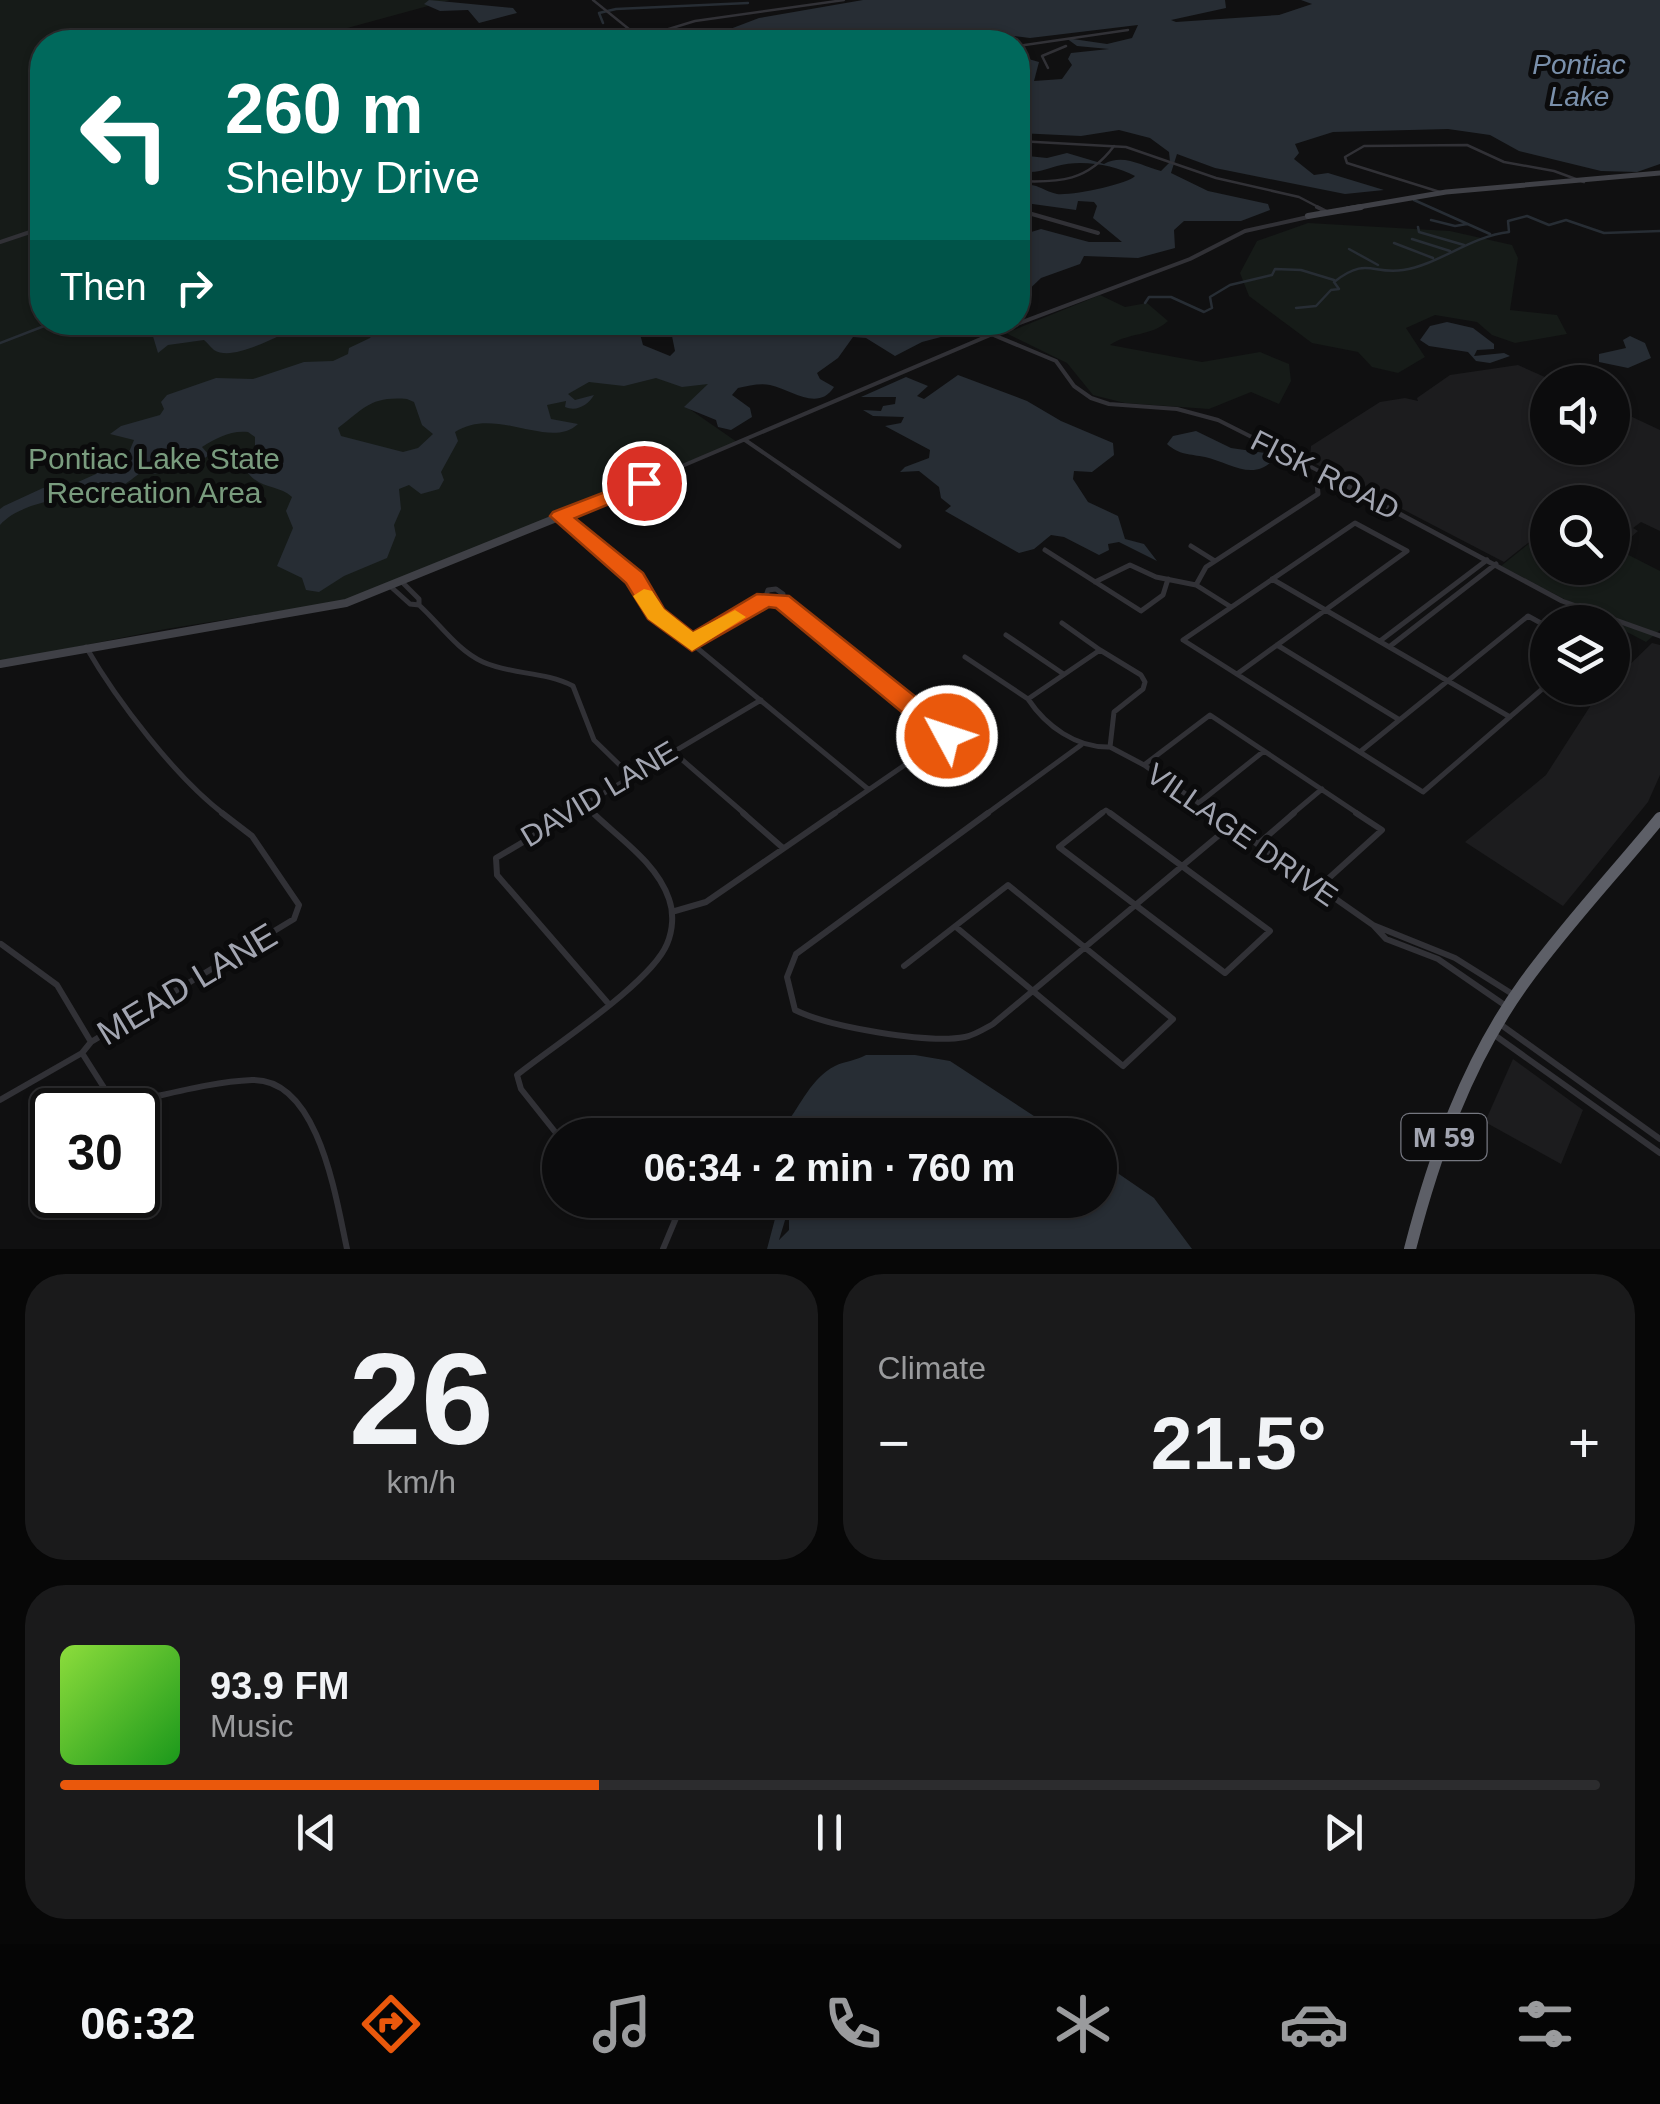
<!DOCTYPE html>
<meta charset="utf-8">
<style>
:root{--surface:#0c0c0d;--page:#1a1a1b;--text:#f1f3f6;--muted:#9a9b9d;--line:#2c2c2e;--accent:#ea580c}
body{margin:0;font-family:Arial,sans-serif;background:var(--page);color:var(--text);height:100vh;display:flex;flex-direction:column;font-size:38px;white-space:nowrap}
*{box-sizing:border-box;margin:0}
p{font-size:32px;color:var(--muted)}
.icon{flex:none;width:55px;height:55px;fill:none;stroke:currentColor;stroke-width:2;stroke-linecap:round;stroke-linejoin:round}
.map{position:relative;height:1249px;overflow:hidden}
.details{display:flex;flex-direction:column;gap:25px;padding:25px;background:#070707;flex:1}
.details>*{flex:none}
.guide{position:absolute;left:30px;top:30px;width:1000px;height:305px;border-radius:40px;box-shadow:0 2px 8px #0004,0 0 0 2px var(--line);background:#00695c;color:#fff;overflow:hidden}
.fabs{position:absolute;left:1530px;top:365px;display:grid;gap:20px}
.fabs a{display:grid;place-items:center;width:100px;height:100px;border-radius:50%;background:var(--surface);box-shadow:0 2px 8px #0004,0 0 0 2px var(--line);font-size:50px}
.speed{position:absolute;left:30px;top:1088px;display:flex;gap:20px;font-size:50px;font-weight:700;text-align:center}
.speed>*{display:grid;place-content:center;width:130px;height:130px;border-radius:50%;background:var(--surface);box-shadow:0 2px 8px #0004,0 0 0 2px var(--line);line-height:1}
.speed .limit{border:5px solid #111;border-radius:15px;background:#fff;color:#111}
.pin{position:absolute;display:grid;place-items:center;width:85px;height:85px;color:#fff;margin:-42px;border:5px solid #fff;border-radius:50%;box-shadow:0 2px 10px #0007}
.me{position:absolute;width:110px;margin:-55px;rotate:310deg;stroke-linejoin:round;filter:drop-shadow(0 0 8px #0008)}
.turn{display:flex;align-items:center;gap:35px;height:210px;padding:0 30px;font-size:45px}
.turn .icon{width:130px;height:130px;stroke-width:2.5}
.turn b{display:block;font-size:70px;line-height:85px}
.then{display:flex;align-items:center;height:95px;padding:0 30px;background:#0003;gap:20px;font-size:38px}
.big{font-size:75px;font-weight:800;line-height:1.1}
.details .card{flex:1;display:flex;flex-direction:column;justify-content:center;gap:15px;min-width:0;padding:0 35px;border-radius:40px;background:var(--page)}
.details .dial{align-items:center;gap:0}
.dial b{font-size:130px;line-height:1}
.song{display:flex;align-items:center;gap:30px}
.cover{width:120px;height:120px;border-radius:15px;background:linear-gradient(135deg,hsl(90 70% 55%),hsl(120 70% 35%))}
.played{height:10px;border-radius:5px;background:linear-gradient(90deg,var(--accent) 35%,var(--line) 35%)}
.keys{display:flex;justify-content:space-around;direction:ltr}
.heat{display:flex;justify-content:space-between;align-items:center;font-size:55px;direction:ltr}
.details .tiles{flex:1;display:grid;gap:25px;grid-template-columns:1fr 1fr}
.card:last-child{grid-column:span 2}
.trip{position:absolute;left:542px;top:1118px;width:575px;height:100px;border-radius:50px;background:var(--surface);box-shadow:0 2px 8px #0004,0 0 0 2px var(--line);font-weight:800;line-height:100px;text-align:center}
.tab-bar{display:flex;height:160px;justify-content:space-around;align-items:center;background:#050505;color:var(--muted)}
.tab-bar .icon{width:70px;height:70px}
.tab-bar .active{color:var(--accent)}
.tab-bar b{font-size:45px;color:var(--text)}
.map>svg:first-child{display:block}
.built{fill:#1c1c1e}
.green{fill:#161b18}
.water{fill:#272d34;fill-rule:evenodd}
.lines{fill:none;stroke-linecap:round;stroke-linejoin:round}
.stream{stroke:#272d34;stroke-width:2.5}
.street-far3{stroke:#313136;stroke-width:2.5}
.street-far2{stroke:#313136;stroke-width:4}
.street-far1{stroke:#313136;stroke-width:5}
.street{stroke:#313136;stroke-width:6}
.secondary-far2{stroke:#3f4046;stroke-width:5}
.secondary-far1{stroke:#3f4046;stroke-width:6}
.secondary{stroke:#3f4046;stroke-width:8}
.highway{stroke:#5d5f67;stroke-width:12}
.route{fill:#ea580c;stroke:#983908;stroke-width:2.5}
.slow{fill:#f59e0b}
.labels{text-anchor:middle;stroke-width:10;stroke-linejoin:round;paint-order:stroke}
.far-water-label{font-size:28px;font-style:italic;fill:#7a90ab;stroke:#0b0b0c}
.shield{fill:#0b0b0c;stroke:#757780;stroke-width:2.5}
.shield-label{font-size:28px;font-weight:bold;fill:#a2a5b1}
.park-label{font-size:30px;fill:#799c7e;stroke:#0b0b0c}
.street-label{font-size:30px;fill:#a2a5b1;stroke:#0b0b0c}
.near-street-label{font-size:35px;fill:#a2a5b1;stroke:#0b0b0c}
</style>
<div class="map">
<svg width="1660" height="1249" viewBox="0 0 1660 1249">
<rect width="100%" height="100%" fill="#101011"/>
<path class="built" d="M1518 365 1556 382H1548V448H1612L1613 408 1660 430V531L1641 522 1633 528 1638 531 1622 545 1613 541 1612 502H1548L1547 528 1504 562 1310 461 1311 446 1380 402 1405 398 1418 401 1417 398 1450 375Z
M1652 643 1660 645V775L1648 802 1563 906 1465 842 1546 775 1598 694H1604L1612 688 1615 679Z
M1513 1059 1583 1110 1561 1164 1485 1122Z"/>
<path class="green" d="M0 0H450L296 42H42V322L557 323 673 359 721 391 688 408 737 442 344 601 166 629 0 662Z
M1308 223 1450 231 1512 245 1518 258 1510 310 1557 315 1567 334 1515 343 1492 335 1477 322 1435 315 1406 328 1425 357 1398 373 1372 367 1358 352 1312 343 1249 296 1240 273 1257 241Z
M1100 295 1125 307 1147 303 1168 321C1153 336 1126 333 1110 345L1202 362 1260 352 1289 364 1291 381 1279 404 1251 392 1209 409 1125 403 1093 395 1067 363 1006 333Z
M1547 529 1548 568H1612L1613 547 1660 571V630L1646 642 1501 566Z"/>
<path class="water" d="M429 0 513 8 517 13 479 23 468 10 440 11 424 4Z
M863 0H1225L1226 8 1171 20 1176 22 1279 15 1312 4 1301 0H1660V164L1637 172 1601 171 1519 151 1490 135 1448 129 1333 132 1295 144 1299 153 1294 159 1314 175 1328 173 1384 190 1345 194 1215 168 1177 154 1171 173 1208 191 1268 204 1270 210 1241 221H1184L1174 230 1175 248 1138 258 1084 256 1080 264 1041 278 1018 300V236L1041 229 1089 242H1122L1093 218 1097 206 1094 202 1078 201 1076 210 1018 202 1019 187C1037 181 1041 191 1057 194 1071 196 1128 184 1135 176 1115 165 1081 159 1057 166 1043 170 1037 173 1020 172L1018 155 1047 158 1067 153 1104 164C1123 153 1142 166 1161 171L1170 162 1169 152 1150 138 1119 130 1081 136 1018 133V77L1030 75 1028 70 1018 68V56L1039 62 1034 81 1062 79 1072 65 1068 59 1071 53 1109 49 1077 46 1066 38 1107 44 1132 38 1138 25 1030 38 998 34 925 42H696L759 18Z
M1447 322 1473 328 1494 344V349L1477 350 1474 356 1504 353 1510 356 1490 363 1476 361 1468 352 1429 346 1420 340 1430 326Z
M170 323V322L307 323C283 332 235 363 214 350 210 347 208 343 204 340L168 345 158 353 152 333 142 331 149 325 160 327Z
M433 323H653L640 334 643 345 670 356 675 351 672 336 676 325 673 323H994L922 342 895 356 866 338 853 337 838 358 817 373 820 379 834 387C818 412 792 390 770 385 760 383 748 386 738 388L732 395 750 408 752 417 731 430 718 427 716 420 684 407 708 384 682 387 656 378 624 386 589 382 568 394 575 400 594 395C588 405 577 412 565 407L566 401 547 405 551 419 578 424C549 451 496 405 455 432L458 441 441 472 444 480 439 489 421 494 409 485 399 489 401 509 394 525 396 535 387 558 344 576 319 592 306 590 302 578 277 566 293 528 286 511 292 497C279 485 260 489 248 473L255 460V437L248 432C231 430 216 438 202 447L209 455 188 470 151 474 143 471C131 479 117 493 102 494 73 496 21 501 0 525V509L4 506 43 488 69 486 96 474 99 466 107 470 125 462 134 440 110 434 121 426 160 415 164 409 161 402 167 395 216 378 253 379 304 362 333 361 348 354 349 348 370 338 378 327 347 323H419L413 334 439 326ZM407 399 414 402 422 425 433 434 418 448 403 452 341 436 338 428C364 409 370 396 407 399Z
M1630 336 1645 343 1651 358 1628 368 1599 362V354L1626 348 1623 340Z
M958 375 1027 401 1061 421 1113 443 1114 455 1092 472 1074 471 1073 479 1088 502 1118 516 1125 539 1144 544 1157 561 1119 542 1108 544 1109 550 1099 555 1064 537 1051 535 1034 549 1019 553 945 511 951 506 941 498 939 487 919 471 900 472 905 467 929 458 930 450 885 426 901 423 904 417 873 416 863 410 881 411 883 406 895 404 896 397H861L906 377 928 386 917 396 924 399Z
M1196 431 1231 448 1265 453 1273 460C1253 482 1228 462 1205 457 1190 454 1179 455 1167 444L1173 436Z
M866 1055H915L950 1061 1063 1135H792L797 1126 788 1128 786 1124C800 1106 812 1077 835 1066 845 1061 855 1061 866 1055Z
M1100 1161 1154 1198 1192 1249H767L776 1215 781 1211 786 1217 779 1240 789 1230V1217L796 1200H1100Z"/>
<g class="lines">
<path class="stream" d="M603 23 599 13 616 9 748 3
M1414 200 1490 234
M1431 220 1455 226 1467 224
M1418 227 1419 232 1464 245
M1412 239 1450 251
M1394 243 1433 258
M1349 249 1378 265
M1145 303 1149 297H1171L1204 312 1212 308 1210 297 1230 285 1272 275 1275 269 1301 270 1334 280
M1296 308 1316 306 1331 290 1339 289 1334 282C1367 256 1372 275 1403 270 1438 265 1471 236 1509 232L1508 221 1527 216 1549 225 1566 220 1604 233 1660 231
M0 343 52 323"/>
<path class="street-far3" d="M593 0 640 38
M626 42 695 21 844 0
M1018 46 1128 30
M1048 68 1042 56 1066 46
M1018 141 1126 147 1216 178 1299 197 1322 209
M1018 181C1060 183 1088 181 1114 146
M1440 192 1347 163 1345 157 1364 146 1467 145 1504 162 1554 171 1584 182"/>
<path class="street-far2" d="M1317 207 1327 212
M1018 210 1098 233
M0 242 42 228
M991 334 1056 361 1074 386 1091 398 1109 404 1177 409 1218 420 1327 475
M745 440 796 475
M661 475 1009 327 1190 259 1245 231 1308 217"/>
<path class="street-far1" d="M793 473 899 546
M1323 473 1562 601 1660 636
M643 483 667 473
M560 517 635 578 656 614 868 789
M1191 546 1215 561
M1045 550 1141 611 1163 595 1168 579
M1272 579 1510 717
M402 582 419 599V605C440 624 457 650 483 662 512 675 544 671 573 686L594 740 630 775
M1095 582 1130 565 1156 577 1196 585 1231 607
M1196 585 1206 567 1318 494 1317 482 1324 475
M390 586 410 604 419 605
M765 599 768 590 776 589 783 594 781 601
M1062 623 1100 650
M1006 635 1062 673
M1380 641 1487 560
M692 643 765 599 778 600 947 736 832 815
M1277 645 1398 719
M86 647C117 701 176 778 225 815
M1389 647 1496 564
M965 657 1028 699
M1237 674 1407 551 1355 523 1183 640 1423 792 1548 684
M1028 699 1100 650 1141 675 1145 682 1143 689 1114 712 1110 747
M1028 699C1046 726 1076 748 1110 747
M1110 747 1144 765 1216 815
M672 751 746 815
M1361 751 1528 616 1548 627
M1144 765 1210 715 1360 815
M1200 802 1264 751
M583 804 595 815
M567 815 761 700
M985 815 1081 745
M1099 815 1106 810 1113 815
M1291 815 1322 789"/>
<path class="street" d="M222 813 252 836 299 905 294 919 91 1042 82 1053 115 1105C159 1097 207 1082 252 1080 319 1078 336 1199 347 1249
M572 813 496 858 497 875 607 1002
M743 813 783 848
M988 813 796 954 787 977 795 1010C829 1027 928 1044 965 1037 975 1035 984 1029 993 1024L1230 826
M1102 813 1059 847 1225 973 1270 931 1110 813
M1213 813 1373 925 1455 958 1514 995
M1258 844 1294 813
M1319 887 1382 830 1356 813
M675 911 706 902 835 813
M1373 925 1386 939 1438 959 1506 1006
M1 944 57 985 91 1042
M904 966 1008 885 1173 1019 1123 1066 956 927
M1500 1024 1660 1139
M1493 1034 1660 1153
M0 1100 82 1053
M560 1138 521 1089 517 1075C553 1046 651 983 667 944 673 930 674 913 669 899 657 863 619 838 593 813
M614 1200 637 1211 676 1218 663 1249"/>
<path class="secondary-far2" d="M1347 209 1446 192 1660 173"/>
<path class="secondary-far1" d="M1308 216 1361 207"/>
<path class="secondary" d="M0 664 346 603 643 483"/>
<path class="highway" d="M1410 1249C1434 1156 1467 1062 1524 983 1565 926 1615 873 1660 818"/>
</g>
<path class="route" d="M644 477 651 478V487L575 518 643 573 664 609 693 632 757 594 789 596 956 729 959 736 956 742H938L776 608 769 607 692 651 648 619 626 583 550 516 553 512Z"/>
<path class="slow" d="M644 589 652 591 664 609 693 632 735 610 746 617 692 651 648 619 633 596Z"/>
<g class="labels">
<g class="far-water-label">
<text x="1579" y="74">Pontiac<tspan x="1579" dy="32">Lake</tspan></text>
</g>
<rect class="shield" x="1401.5" y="1114" width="85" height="46" rx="8"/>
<g class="shield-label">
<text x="1444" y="1147">M 59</text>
</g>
<g class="park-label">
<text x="154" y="469">Pontiac Lake State<tspan x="154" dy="34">Recreation Area</tspan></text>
</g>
<g class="street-label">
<text transform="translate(1325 475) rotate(27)" y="10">FISK ROAD</text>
<text transform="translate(599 794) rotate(-31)" y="10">DAVID LANE</text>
<text transform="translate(1242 835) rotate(35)" y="10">VILLAGE DRIVE</text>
</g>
<g class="near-street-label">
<text transform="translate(187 984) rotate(-31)" y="12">MEAD LANE</text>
</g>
</g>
</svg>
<div class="fabs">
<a><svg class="icon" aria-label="sound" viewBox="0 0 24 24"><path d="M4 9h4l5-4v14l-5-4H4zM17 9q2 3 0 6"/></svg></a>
<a><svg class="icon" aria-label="search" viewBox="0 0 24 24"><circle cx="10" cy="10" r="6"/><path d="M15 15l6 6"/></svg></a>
<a><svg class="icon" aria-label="layers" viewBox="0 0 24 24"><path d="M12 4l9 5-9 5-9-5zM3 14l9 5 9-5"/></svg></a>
</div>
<div class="speed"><div class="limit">30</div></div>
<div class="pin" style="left:644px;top:483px;background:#d93025"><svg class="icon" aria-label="arrive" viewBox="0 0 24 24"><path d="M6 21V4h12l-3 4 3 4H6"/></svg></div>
<svg class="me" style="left:947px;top:736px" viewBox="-20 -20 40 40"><circle r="17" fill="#ea580c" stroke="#fff" stroke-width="3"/><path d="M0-11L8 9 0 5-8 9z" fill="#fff"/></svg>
<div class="trip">06:34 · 2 min · 760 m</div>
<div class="guide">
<div class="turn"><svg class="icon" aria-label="left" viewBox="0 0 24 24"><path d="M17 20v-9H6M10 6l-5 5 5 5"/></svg><div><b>260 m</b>Shelby Drive</div></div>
<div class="then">Then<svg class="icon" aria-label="right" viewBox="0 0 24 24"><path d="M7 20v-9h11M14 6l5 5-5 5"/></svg></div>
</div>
</div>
<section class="details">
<div class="tiles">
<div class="card dial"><b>26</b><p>km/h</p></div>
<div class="card"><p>Climate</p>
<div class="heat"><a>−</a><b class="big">21.5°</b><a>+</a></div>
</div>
<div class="card">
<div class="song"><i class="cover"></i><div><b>93.9 FM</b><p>Music</p></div></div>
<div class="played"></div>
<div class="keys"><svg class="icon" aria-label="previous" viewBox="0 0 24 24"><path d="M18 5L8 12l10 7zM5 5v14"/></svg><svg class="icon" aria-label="pause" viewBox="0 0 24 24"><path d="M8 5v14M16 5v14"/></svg><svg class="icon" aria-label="next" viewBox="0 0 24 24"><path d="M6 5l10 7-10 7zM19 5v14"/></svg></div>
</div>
</div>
</section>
<nav class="tab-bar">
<b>06:32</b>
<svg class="icon active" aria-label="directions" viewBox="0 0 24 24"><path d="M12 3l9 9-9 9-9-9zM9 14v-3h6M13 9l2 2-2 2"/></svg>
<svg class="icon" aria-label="music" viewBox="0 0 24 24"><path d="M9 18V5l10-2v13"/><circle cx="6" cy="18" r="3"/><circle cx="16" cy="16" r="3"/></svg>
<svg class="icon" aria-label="phone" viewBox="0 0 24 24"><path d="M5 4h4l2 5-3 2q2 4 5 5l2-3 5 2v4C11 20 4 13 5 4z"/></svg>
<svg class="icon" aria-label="climate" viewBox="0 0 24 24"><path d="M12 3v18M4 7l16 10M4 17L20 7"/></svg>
<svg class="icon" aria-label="car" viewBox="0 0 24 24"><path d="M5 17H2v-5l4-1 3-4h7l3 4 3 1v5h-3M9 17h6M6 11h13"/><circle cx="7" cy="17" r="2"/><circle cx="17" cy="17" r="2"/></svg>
<svg class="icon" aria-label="filters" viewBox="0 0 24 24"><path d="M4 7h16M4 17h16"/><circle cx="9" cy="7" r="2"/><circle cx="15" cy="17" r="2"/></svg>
</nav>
